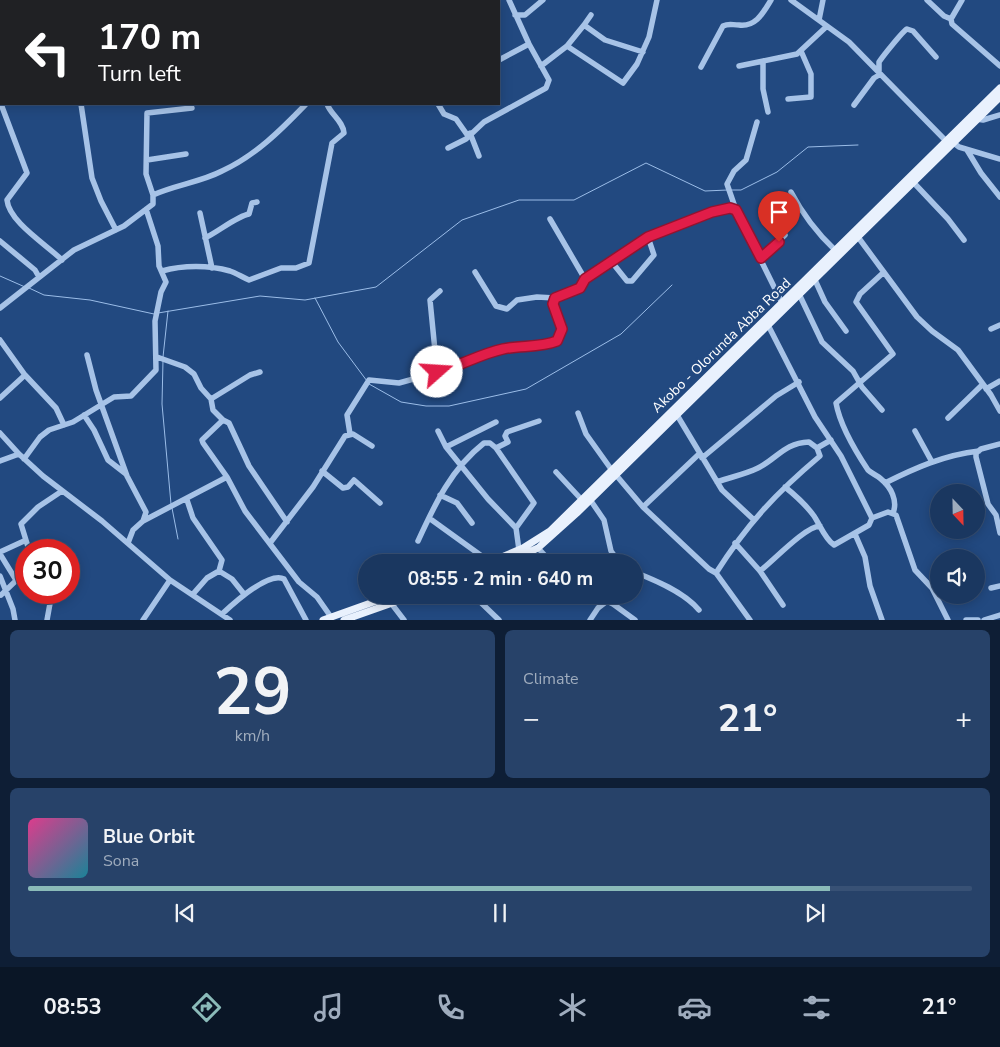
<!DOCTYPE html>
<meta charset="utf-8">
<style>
:root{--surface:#1a3760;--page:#274269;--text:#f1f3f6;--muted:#9facbd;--line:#385175;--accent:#8bbbb9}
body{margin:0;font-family:"Nunito Sans",sans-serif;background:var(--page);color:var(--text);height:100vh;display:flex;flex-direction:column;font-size:19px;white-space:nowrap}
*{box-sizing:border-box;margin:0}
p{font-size:16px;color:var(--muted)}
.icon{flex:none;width:28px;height:28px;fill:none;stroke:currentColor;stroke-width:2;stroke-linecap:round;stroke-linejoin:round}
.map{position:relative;height:620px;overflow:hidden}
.details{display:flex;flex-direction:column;gap:10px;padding:10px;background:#0e1e35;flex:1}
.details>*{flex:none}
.top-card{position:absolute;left:0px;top:0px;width:500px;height:105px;box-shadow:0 2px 12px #0003,0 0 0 1px var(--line);background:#202124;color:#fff;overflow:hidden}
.needle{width:32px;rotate:158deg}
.controls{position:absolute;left:930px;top:484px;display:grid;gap:10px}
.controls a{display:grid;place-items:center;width:55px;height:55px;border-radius:50%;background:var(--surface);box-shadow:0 2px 12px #0003,0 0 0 1px var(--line);font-size:25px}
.speed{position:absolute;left:15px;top:539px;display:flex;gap:10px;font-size:25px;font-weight:700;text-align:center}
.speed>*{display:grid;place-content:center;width:65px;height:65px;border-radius:50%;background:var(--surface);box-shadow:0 2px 12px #0003,0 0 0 1px var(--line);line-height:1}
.speed .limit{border:8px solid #d22;background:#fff;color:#111}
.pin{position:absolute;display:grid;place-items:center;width:42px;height:42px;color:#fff;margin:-51px -21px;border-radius:50% 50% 50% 0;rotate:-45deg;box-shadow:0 0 5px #0007}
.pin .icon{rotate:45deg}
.me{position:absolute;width:55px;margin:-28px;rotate:71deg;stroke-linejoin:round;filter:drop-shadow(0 0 4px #0008)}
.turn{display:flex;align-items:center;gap:18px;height:105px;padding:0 15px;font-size:22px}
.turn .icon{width:65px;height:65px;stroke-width:2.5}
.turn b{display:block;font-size:35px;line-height:42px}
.big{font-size:38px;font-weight:700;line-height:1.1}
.details .tile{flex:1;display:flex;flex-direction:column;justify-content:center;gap:8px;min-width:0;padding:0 18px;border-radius:8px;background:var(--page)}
.details .dial{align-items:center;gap:0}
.dial b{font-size:65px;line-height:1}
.song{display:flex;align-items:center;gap:15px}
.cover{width:60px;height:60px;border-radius:8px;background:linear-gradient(135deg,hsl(330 70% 55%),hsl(190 70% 35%))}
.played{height:5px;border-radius:2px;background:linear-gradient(90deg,var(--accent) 85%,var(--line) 85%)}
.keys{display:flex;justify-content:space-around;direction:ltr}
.heat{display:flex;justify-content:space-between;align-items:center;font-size:28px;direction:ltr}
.details .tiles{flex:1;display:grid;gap:10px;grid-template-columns:1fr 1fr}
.tile:last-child{grid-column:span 2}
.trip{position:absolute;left:358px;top:554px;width:285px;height:50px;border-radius:25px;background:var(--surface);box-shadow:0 2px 12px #0003,0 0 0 1px var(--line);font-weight:700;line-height:50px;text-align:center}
.tab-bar{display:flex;height:80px;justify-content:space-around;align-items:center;background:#0a1626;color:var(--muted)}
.tab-bar .icon{width:35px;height:35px}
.tab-bar .current{color:var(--accent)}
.tab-bar b{font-size:22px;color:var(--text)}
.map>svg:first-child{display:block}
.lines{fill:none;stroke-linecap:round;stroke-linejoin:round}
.stream{stroke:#9bbde8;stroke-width:1}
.minor{stroke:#a7c3e7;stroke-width:5.5}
.major{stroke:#e9f1fd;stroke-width:7}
.route-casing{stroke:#92132f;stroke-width:12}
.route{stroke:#e11d48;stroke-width:9}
.labels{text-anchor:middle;stroke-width:5;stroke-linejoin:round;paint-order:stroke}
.street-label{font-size:14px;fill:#fff;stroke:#224980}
</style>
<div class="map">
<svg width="1000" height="620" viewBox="0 0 1000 620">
<rect width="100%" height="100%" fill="#224980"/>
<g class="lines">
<path class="stream" d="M732 190H741L777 172 808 147 858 145
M0 276 25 287
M29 288 44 295 90 300 154 314
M315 298 338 342 367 381
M158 313 260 296 305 300 376 287 462 220 519 200H574L646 163 705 191 728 190
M163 357 168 311
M163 361 162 404 171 504
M369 384 401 402 426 406H449L526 389 621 334 672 285
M172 508 178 539"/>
<path class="minor" d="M451 0 452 1
M791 0 849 42 947 142
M927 0 944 16 951 19
M962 0 951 19 952 24 1000 66
M416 1 418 0
M515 15H525L543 0
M591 15 584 25 605 40 643 52
M819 20 823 0
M567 46 623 83 637 64 649 37 657 0
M499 60 529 44
M763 61V89L768 112
M541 66 567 46 584 25
M739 66 797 54 826 27
M701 67 723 26C729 23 732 25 739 25 756 27 763 13 771 0
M788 99 811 97V74L801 51
M1 104 27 173 7 200C9 222 47 245 62 260
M81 104 92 178 101 201 116 230
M438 104 444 114 456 119 468 136
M854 105 874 78 879 75V62C883 56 903 31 907 29L913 31 936 57
M977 119 983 120 1000 115
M470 133 479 156
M955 144 959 147 1000 159
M448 148 466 139 484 122 546 88 549 80 529 44 509 0
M967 150 981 173 1000 197
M147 160 186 154
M914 183 948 219 964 240
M791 192C802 213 817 233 835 250
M153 195C175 185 201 182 222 171 255 156 281 130 306 104
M736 210 727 184 734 171 746 160 757 122
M200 213 212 268
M550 219 585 279
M858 237 917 317 932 331 958 350 991 395 1000 411
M205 238C218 232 237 216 249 214L252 203 257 202
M0 241 35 270 39 277
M761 258 785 235
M611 261 627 281H632L654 255 648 237
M162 271C183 265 209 265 230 271 236 273 242 277 249 280L281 268H296L309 263 332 143 344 133C343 121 331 115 327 104
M475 272 496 306 507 309 517 300 537 297 555 298
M884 272 860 294 856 302 893 354 836 403C840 425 856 452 868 470 872 474 877 475 881 479 891 487 898 501 893 513
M815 280 825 302 846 331
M800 296 822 342 853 371 862 387 882 410
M0 308 74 250 124 226 153 204V195L146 174 147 113 192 108
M768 325 815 417 841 456 872 518
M991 329 1000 325
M0 340 25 375 56 408 64 425
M87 355 96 390 127 476 146 512 143 521
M157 357 185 367 194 374 201 388 211 399 213 410 223 420 229 423 249 466 287 522
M437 371 430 300 440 291
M986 389 1000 381
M0 398 25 375
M211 399 250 375 260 372
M578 413 586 434 611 469
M84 415 94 430 108 460 126 474
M677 415 722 490 753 519
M948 418 982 385
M223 420 202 440 203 443 227 477 245 511 299 582 317 597 331 617
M438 431 446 447 488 499 516 528 519 550
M915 431 932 462
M0 433 19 454 43 476 102 521 170 580 230 620
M350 434 347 415 369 380 399 383 453 368 464 361 494 352 535 346 557 341 562 329 553 303 555 298 580 289 585 279C604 267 623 253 642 240 654 232 725 206 736 210L782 303
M1000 444 981 449 976 453V457L988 504 996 515 1000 533
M446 447 496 422
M496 448 534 503 516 528
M817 448 831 440
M702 458 776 396 799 382
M24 459 40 437 49 430 73 422 114 397 131 396 156 370 155 321 161 292 166 282 159 266 158 246 146 209
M0 461 19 454
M322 471 343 488 348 487 354 480 380 503
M556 472 581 499
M616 475 643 507 709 569 716 573 750 620
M885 483C915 468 944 455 979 451
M785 487C795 495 806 505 814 516 820 525 825 539 834 545L869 525 872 518 888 512 896 515 915 570 932 588 948 620
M440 495 457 503 472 523
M187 500 193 518 222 560 219 571 207 578 193 594
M591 501 604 520 611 551 619 562
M643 507 699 454
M429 518 490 562
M855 534 865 557 870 586 882 620
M418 541C435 504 451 469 484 443H490L496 448 508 442 505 436 507 432 539 421
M128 543 133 530 143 521 227 477
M270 543 313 487 345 436 353 434 372 446
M735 543 760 571 783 605
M538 548 551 562
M29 550 21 524 38 507 62 491
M0 552 24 541
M0 554 16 580
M219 571 232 579 244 594
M760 571C773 561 806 526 820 526
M634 572C655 580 684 592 699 610
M716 573C747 524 776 493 820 456L817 448 809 442C784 443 778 458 758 468 746 474 731 477 717 482
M0 576 13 609 15 620
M991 588 1000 586
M1 595 26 571
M473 595 499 620
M595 595 613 604 635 620
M391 603 404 620
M222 614C234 603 269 571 284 579L306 620
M47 620 51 598 64 595
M143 620 170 580
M590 620 598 608 607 601
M966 620H978
M984 620 1000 615"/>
<path class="major" d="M490 562 523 548 550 531 1000 88
M507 562 538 548 577 513 1000 97
M323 620 393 595
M344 620 415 595"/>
</g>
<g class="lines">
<defs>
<path id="route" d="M437 372C460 366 480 354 503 349 521 345 539 348 557 341L562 329 553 304 555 298 580 288 585 279 648 237 712 212 730 208 736 210 761 258 779 242"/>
</defs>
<use href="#route" class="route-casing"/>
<use href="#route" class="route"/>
</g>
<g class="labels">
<g class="street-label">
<text transform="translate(721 345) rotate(-44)" y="5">Akobo - Olorunda Abba Road</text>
</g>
</g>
</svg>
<div class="controls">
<a><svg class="needle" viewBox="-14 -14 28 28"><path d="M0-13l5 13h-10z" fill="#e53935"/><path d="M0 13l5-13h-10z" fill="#9facbd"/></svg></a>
<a><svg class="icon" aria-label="sound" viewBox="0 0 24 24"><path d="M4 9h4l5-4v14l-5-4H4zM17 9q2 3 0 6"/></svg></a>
</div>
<div class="speed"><div class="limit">30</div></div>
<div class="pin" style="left:779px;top:242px;background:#d93025"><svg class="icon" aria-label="arrive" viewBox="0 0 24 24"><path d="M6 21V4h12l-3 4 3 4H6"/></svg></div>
<svg class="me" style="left:437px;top:372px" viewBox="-20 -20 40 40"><circle r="19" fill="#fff"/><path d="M0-13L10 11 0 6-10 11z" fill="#e11d48"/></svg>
<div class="trip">08:55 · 2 min · 640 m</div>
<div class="top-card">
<div class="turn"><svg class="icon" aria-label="left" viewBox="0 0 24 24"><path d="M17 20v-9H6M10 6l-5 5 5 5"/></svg><div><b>170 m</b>Turn left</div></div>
</div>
</div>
<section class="details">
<div class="tiles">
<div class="tile dial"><b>29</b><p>km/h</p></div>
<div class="tile"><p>Climate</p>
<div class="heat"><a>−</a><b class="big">21°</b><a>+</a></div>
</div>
<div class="tile">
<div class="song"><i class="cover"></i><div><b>Blue Orbit</b><p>Sona</p></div></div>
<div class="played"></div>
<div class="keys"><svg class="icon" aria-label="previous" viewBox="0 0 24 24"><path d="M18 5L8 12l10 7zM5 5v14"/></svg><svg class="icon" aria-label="pause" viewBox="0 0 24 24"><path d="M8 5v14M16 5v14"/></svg><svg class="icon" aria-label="next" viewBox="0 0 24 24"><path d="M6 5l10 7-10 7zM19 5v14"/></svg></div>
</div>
</div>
</section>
<nav class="tab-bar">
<b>08:53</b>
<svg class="icon current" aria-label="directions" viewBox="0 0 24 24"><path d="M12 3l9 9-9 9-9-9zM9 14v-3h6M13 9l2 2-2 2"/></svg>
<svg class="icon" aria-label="music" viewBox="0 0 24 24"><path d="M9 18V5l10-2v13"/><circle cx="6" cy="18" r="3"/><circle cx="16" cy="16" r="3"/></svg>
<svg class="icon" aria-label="phone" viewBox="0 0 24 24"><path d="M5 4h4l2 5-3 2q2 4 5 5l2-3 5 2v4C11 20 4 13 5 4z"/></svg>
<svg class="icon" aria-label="climate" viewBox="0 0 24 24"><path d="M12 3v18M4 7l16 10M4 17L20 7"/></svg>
<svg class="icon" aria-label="car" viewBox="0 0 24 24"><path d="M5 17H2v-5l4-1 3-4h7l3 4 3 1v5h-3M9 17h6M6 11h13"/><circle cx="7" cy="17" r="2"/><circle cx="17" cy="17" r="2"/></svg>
<svg class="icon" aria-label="filters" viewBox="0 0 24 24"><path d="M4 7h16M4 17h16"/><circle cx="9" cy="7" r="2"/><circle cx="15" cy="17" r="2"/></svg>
<b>21°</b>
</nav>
